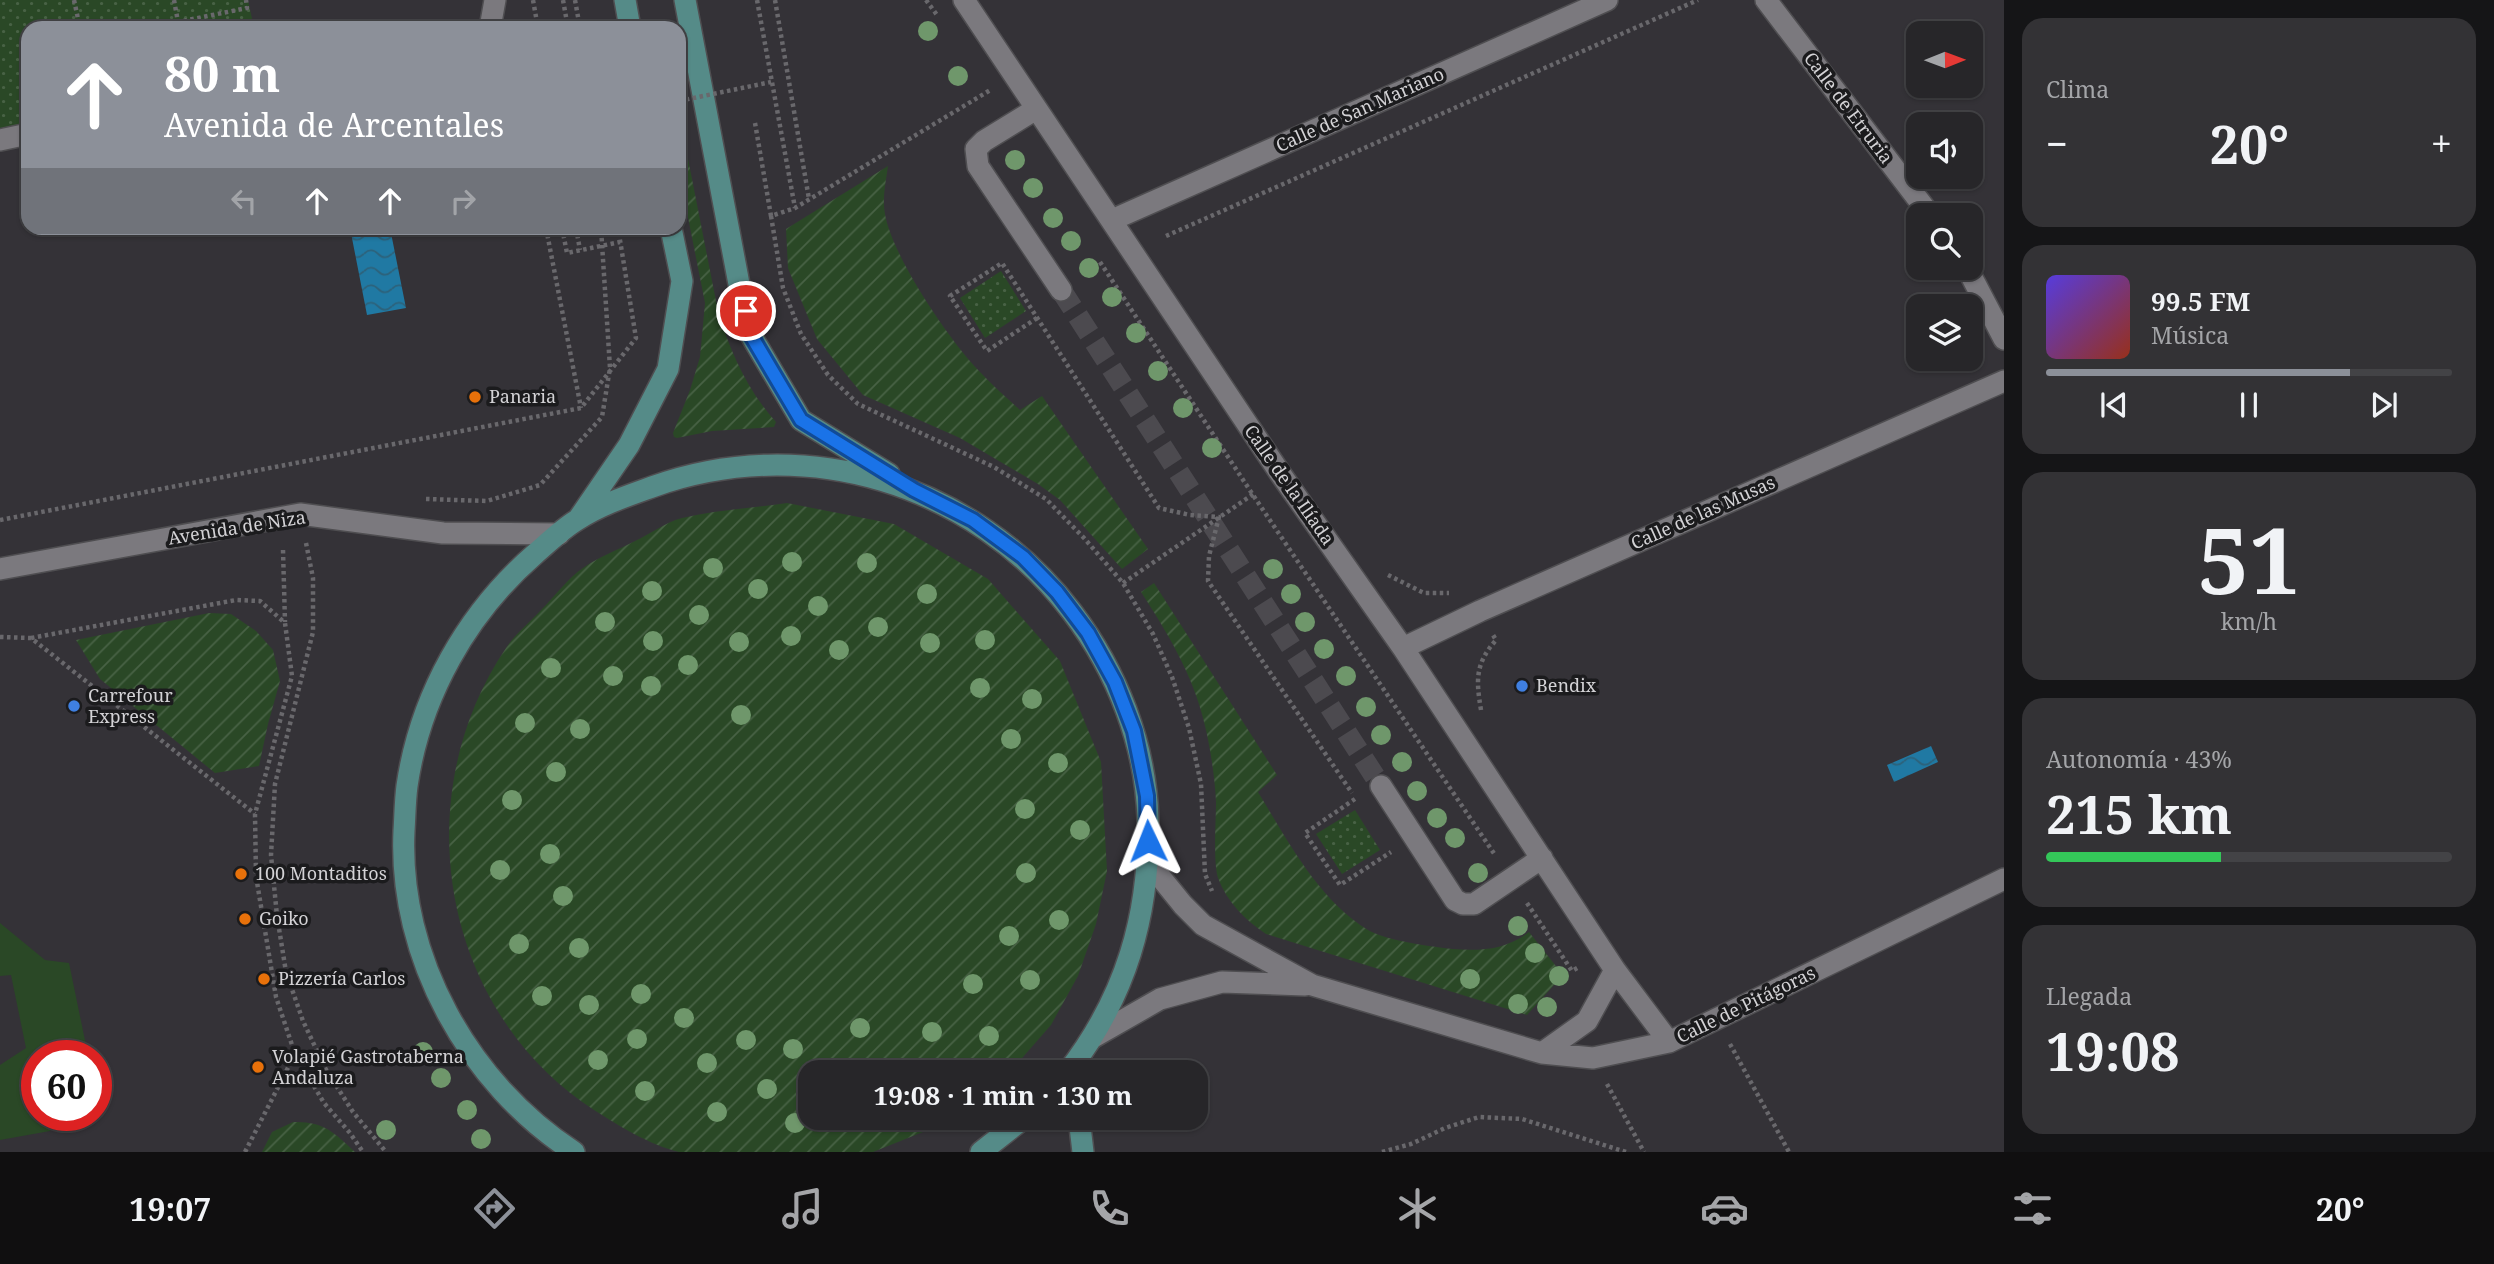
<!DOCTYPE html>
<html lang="es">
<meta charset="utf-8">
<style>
:root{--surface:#272629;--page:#333235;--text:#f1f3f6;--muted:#a4a5a8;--line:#434346;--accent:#8c9099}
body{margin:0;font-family:"Noto Serif",serif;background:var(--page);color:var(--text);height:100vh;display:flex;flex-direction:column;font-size:26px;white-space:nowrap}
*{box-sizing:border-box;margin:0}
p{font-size:23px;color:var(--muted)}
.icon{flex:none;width:38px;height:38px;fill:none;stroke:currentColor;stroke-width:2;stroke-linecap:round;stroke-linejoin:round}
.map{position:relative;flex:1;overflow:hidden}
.details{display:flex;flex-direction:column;gap:18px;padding:18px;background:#151517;width:490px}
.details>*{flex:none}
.banner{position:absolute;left:21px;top:21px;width:665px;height:214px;border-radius:21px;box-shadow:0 2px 5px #0004,0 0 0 2px var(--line);background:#8c9099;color:#fff;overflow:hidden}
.needle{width:46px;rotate:89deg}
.tools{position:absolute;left:1906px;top:21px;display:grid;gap:14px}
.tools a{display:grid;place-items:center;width:77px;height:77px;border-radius:14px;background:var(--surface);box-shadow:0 2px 5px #0004,0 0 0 2px var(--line);font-size:35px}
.speed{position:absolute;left:21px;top:1040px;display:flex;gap:14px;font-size:35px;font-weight:700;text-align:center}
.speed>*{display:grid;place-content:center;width:91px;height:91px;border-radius:50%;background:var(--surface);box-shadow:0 2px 5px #0004,0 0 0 2px var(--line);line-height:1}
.speed .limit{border:10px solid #d22;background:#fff;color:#111}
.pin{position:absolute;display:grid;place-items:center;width:60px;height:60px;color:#fff;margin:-30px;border:4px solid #fff;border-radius:50%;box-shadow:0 2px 7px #0007}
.me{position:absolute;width:77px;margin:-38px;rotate:358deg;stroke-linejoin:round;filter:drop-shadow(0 0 5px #0008)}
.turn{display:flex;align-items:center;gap:24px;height:147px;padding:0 28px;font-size:32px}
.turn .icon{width:91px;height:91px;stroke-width:2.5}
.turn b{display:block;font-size:49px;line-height:60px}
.lanes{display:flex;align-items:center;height:66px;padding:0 28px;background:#0003;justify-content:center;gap:35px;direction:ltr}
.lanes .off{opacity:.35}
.big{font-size:52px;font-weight:700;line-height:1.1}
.details .widget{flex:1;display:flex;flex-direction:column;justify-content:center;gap:10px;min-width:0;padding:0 24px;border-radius:21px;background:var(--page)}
.details .dial{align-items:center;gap:0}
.dial b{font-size:91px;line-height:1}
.song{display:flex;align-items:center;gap:21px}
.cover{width:84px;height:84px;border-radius:10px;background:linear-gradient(135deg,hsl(250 70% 55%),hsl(10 70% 35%))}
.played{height:7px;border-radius:4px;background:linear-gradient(90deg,var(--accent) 75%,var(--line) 75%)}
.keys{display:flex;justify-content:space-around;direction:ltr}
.heat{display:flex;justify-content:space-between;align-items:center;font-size:38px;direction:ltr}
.charge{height:10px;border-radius:5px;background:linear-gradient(90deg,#34c759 43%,var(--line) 0)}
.trip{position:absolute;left:798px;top:1060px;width:410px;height:70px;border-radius:21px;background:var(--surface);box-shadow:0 2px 5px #0004,0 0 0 2px var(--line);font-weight:700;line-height:70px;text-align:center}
.menu{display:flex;height:112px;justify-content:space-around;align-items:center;background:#100f10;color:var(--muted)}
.menu .icon{width:49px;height:49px}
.menu .active{color:var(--accent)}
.menu b{font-size:32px;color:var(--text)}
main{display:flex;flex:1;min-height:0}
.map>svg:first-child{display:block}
.grass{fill:#2a4826}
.park{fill:url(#park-dots)}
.garden{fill:url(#garden-furrows)}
.water{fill:url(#water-waves)}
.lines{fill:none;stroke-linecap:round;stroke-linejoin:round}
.minor-tunnel{stroke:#4c4a4f;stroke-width:21;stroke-dasharray:21 10;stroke-linecap:butt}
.minor-casing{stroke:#4f4e51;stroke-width:24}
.major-casing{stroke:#4f4e51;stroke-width:24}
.path{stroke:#69686c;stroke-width:4.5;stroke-dasharray:3.5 3.5;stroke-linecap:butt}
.minor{stroke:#7b797e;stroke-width:21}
.major{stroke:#558b88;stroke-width:21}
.path-bridge{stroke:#69686c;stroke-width:4.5;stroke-dasharray:3.5 3.5;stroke-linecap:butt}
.tree{fill:#6f976b}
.route-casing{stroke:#114b97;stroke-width:18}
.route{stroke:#1a73e8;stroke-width:12}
.food-dot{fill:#e8710a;stroke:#1b1b1d;stroke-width:2.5}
.shop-dot{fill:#3f7fe0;stroke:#1b1b1d;stroke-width:2.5}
.labels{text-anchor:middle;stroke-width:7;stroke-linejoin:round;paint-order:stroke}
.street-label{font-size:18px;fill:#d3d2d5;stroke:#1b1b1d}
.poi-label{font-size:18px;fill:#d3d2d5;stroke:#1b1b1d;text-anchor:start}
</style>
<main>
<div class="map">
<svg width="2004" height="1152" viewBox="0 0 2004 1152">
<defs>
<pattern id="park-dots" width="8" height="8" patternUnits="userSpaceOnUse" patternTransform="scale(1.75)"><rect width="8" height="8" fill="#2a4826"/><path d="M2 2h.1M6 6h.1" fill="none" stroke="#486245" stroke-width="1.8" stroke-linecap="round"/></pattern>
<pattern id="garden-furrows" width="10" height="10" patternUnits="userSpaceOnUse" patternTransform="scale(1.75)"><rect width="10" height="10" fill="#2a4826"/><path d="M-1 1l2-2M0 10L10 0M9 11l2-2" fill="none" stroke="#486245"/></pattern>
<pattern id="water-waves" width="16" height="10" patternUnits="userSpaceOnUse" patternTransform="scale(1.75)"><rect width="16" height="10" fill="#2079a3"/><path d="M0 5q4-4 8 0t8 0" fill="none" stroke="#2c627b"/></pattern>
</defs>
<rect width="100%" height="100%" fill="#343237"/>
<path class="grass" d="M0 923 45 960 69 963 88 1055H37V1115H59L50 1131 0 1140V1065L26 1048 11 975 0 976Z"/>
<path class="park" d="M0 0H248L254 28H28V124L0 130Z
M1001 271 1026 311 985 338 960 298Z
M1355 810 1380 850 1342 874 1316 834Z"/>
<path class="garden" d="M679 113 718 311C730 351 747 390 776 422L774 427 712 431 677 438 674 437 673 433 690 390 700 357 705 303 679 172Z
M888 166C886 181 882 199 885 214 892 256 950 342 981 373 993 386 1007 398 1020 410L1042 396 1148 549 1122 569 1060 500 1038 484 960 438 863 395 817 339 788 268 786 229Z
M787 503 894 524 988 579 1060 661 1101 762 1107 871 1096 924 1078 976 1051 1025 1009 1073H810V1118H952L928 1130 873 1152H679C650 1145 619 1126 594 1110 441 1011 405 797 506 648 515 634 531 621 542 609 555 596 568 578 583 568 598 557 618 550 635 541 650 534 666 522 682 518 716 510 752 508 787 503Z
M1154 583 1277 775 1258 792C1288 841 1318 899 1368 930 1384 940 1433 947 1452 949 1481 951 1505 950 1529 932L1563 975 1527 1015 1266 934C1245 920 1227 902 1218 878 1213 862 1216 821 1216 802 1215 778 1210 745 1204 722 1193 675 1167 632 1141 592Z
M209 613 231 614 256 631 273 650 280 681 268 724 259 766 215 773 100 679 76 640Z
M293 1122C323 1121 334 1132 355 1152H262L272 1132Z"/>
<path class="water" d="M379 228H390L406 308 367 315 351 233Z
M1931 746 1938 762 1894 782 1887 765Z"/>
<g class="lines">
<path class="minor-tunnel" d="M1061 290 1381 786"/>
<defs>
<path id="minor" d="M964 0 1282 476 1403 648 1615 970 1669 1042
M1766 0 1930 215
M490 28 495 0
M1036 109 984 141 976 149 978 166 1061 290
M0 140 28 134
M1112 220 1607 0
M1967 268 2004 339
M0 569 300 514 443 533 559 534
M1403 648 1480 611 2004 381
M1381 786 1455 900 1463 904H1474L1542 858
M1149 863 1183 905 1203 925 1312 985 1542 1053 1593 1058 1669 1042 2004 879
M1092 1038 1160 999 1222 982 1305 985
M1542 1053 1587 1021 1615 970"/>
<path id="major" d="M625 0 630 28
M685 0 739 284 752 337 801 420 889 474
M579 518 629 445 668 369 682 281 671 228
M1079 1118 1083 1152
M574 1152C469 1084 398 957 404 831 405 816 405 801 407 786 420 696 467 613 535 554 549 542 562 529 577 520 600 505 627 496 652 487 804 432 974 483 1072 612 1117 671 1146 745 1148 820 1150 915 1126 997 1067 1073
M981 1152 1024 1118"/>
</defs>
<use href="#minor" class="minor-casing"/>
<use href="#major" class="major-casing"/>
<path class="path" d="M74 0 80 28
M174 0 178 22 247 8 246 0
M533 0 538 28
M563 0 568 28
M575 0 580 28
M757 0 795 208
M775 0 809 199
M926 0 937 15
M755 123 771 216 795 208 992 89
M771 216 783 288 801 334 828 375 858 404 994 467 1046 499 1084 538 1123 583 1153 634 1172 677 1189 728 1201 784 1205 874 1212 891
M546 228 581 408
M562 228 567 253 620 242
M576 228 580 250
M1166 236 1698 0
M1100 262 1253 495 1495 855
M1037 318 987 351 950 296 1002 263 1159 508 1190 515 1219 517 1209 556 1208 581 1352 793
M426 499 487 501 540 485 602 417 610 368 601 228
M0 520 581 408 636 338 618 228
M306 543 313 578V632L275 784 271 855 277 916 286 972 303 1021 325 1068 353 1112 386 1152
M283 550 285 622
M1388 575 1424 593H1449
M1123 583 1255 493
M0 637 31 638 255 814
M31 638 236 600 260 601 285 623 292 676 255 814 256 876 276 997 295 1054
M1481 710C1476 680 1475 664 1496 640L1493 635
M1355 799 1305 833 1340 885 1391 852
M1527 903 1572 971 1579 967
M1730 1044 1789 1152
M1607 1084 1644 1152
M245 1152 295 1054 324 1103 350 1133 363 1152
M1382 1152 1411 1144 1445 1128 1479 1117 1522 1119 1626 1152"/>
<use href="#minor" class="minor"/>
<use href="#major" class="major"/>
<path class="path-bridge" d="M679 101 771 82"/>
</g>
<g class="tree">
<circle cx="928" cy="31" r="10"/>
<circle cx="958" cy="76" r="10"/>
<circle cx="1015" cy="160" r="10"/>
<circle cx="1033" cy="188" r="10"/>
<circle cx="1053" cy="218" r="10"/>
<circle cx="1071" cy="241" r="10"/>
<circle cx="1089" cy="268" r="10"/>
<circle cx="1112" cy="297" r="10"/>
<circle cx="1136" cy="333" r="10"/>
<circle cx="1158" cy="371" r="10"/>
<circle cx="1183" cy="408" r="10"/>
<circle cx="1212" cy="448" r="10"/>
<circle cx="792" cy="562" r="10"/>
<circle cx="867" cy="563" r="10"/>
<circle cx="713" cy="568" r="10"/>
<circle cx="1273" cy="569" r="10"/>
<circle cx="758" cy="589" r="10"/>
<circle cx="652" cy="591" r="10"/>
<circle cx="927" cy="594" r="10"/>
<circle cx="1291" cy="594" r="10"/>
<circle cx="818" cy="606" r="10"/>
<circle cx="699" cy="615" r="10"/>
<circle cx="605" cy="622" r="10"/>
<circle cx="1305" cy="622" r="10"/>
<circle cx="878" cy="627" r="10"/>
<circle cx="791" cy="636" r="10"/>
<circle cx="985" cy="640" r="10"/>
<circle cx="653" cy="641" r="10"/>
<circle cx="739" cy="642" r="10"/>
<circle cx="930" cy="643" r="10"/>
<circle cx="1324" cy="649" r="10"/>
<circle cx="839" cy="650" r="10"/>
<circle cx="688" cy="665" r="10"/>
<circle cx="551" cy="668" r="10"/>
<circle cx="613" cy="676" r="10"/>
<circle cx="1346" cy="676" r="10"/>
<circle cx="651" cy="686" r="10"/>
<circle cx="980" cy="688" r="10"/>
<circle cx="1032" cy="699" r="10"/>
<circle cx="1366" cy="707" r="10"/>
<circle cx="741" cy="715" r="10"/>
<circle cx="525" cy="723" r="10"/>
<circle cx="580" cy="729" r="10"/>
<circle cx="1381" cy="735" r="10"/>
<circle cx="1011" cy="739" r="10"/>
<circle cx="1402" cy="762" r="10"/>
<circle cx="1058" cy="763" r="10"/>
<circle cx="556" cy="772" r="10"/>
<circle cx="1417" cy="791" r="10"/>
<circle cx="512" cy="800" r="10"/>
<circle cx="1025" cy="809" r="10"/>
<circle cx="1437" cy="818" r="10"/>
<circle cx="1080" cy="830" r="10"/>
<circle cx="1455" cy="838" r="10"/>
<circle cx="550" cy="854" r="10"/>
<circle cx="500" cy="870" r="10"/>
<circle cx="1026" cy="873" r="10"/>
<circle cx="1478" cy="873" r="10"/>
<circle cx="563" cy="896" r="10"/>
<circle cx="1059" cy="920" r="10"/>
<circle cx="1518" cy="926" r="10"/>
<circle cx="1009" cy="936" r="10"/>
<circle cx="519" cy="944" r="10"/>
<circle cx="579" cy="948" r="10"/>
<circle cx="1535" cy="953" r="10"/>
<circle cx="1559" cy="976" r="10"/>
<circle cx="1470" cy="979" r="10"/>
<circle cx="1030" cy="980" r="10"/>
<circle cx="973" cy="984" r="10"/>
<circle cx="641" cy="994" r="10"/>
<circle cx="542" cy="996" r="10"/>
<circle cx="1518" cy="1004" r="10"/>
<circle cx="589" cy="1005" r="10"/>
<circle cx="1547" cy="1007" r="10"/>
<circle cx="684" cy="1018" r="10"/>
<circle cx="860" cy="1028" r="10"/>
<circle cx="932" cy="1032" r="10"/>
<circle cx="989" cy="1036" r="10"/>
<circle cx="637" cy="1039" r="10"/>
<circle cx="746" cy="1040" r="10"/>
<circle cx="793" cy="1049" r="10"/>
<circle cx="423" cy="1052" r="10"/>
<circle cx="598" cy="1060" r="10"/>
<circle cx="707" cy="1063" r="10"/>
<circle cx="441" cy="1078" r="10"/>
<circle cx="767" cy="1089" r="10"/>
<circle cx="645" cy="1091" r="10"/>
<circle cx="467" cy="1110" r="10"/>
<circle cx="717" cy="1112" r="10"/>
<circle cx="795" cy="1123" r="10"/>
<circle cx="386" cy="1130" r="10"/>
<circle cx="481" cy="1139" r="10"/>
</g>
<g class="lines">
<defs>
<path id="route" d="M746 311 752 337 801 420 914 490 973 520 1023 557 1057 592 1088 633 1115 682 1134 731 1147 796 1148 841"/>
</defs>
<use href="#route" class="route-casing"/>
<use href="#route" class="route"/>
</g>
<g class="food-dot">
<circle cx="475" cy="397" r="7"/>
<circle cx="241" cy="874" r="7"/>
<circle cx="245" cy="919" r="7"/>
<circle cx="264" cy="979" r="7"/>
<circle cx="258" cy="1067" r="7"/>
</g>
<g class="shop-dot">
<circle cx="1522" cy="686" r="7"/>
<circle cx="74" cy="706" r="7"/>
</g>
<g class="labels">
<g class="street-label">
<text transform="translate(1848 108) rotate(53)" y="6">Calle de Etruria</text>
<text transform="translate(1360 110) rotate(-24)" y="6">Calle de San Mariano</text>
<text transform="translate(1289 485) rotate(55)" y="6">Calle de la Ilíada</text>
<text transform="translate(1703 513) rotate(-24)" y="6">Calle de las Musas</text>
<text transform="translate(237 528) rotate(-9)" y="6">Avenida de Niza</text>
<text transform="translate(1746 1005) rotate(-26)" y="6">Calle de Pitágoras</text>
</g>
<g class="poi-label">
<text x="489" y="403">Panaria</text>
<text x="1536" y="692">Bendix</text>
<text x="88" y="702">Carrefour<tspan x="88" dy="21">Express</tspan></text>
<text x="255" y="880">100 Montaditos</text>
<text x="259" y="925">Goiko</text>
<text x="278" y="985">Pizzería Carlos</text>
<text x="272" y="1063">Volapié Gastrotaberna<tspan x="272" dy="21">Andaluza</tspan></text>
</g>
</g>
</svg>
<div class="tools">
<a><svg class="needle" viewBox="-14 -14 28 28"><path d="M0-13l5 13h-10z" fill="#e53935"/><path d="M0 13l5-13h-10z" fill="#a4a5a8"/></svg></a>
<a><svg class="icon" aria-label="sound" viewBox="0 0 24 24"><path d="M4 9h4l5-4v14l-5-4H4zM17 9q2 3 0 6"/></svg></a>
<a><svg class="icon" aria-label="search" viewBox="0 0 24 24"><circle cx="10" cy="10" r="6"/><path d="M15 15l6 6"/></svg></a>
<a><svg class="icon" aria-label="layers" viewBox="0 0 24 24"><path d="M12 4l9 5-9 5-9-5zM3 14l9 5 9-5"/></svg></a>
</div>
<div class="speed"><div class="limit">60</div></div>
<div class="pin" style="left:746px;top:311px;background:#d93025"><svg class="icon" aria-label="arrive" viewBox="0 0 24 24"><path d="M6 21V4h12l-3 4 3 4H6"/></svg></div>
<svg class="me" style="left:1148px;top:841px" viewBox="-20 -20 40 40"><path d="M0-17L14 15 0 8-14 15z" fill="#1a73e8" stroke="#fff" stroke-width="4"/></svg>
<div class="trip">19:08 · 1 min · 130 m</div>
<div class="banner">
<div class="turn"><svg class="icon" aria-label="ahead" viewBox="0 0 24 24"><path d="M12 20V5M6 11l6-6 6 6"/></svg><div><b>80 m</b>Avenida de Arcentales</div></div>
<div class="lanes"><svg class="icon off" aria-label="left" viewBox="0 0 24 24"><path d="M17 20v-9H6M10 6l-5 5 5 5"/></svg><svg class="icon" aria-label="ahead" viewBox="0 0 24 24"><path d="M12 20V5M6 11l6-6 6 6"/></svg><svg class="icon" aria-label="ahead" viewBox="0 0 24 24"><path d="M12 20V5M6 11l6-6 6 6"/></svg><svg class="icon off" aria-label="right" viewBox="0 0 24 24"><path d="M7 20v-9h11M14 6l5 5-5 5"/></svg></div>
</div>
</div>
<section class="details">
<div class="widget"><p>Clima</p>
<div class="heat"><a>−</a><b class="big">20°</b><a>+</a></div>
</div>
<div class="widget">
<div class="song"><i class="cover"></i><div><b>99.5 FM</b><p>Música</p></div></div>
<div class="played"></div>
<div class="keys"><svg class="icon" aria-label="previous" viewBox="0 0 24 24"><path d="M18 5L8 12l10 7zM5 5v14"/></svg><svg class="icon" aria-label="pause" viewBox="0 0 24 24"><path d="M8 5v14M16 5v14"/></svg><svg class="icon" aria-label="next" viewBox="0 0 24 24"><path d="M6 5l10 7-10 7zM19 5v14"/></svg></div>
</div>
<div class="widget dial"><b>51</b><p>km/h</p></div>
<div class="widget"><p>Autonomía · 43%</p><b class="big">215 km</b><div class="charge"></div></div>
<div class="widget"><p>Llegada</p><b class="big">19:08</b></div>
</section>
</main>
<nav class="menu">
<b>19:07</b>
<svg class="icon active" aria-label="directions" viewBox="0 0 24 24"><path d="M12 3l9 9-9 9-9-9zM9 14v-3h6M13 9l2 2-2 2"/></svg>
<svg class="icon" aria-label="music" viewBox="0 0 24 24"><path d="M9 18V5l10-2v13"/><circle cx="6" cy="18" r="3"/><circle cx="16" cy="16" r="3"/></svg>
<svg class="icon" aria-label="phone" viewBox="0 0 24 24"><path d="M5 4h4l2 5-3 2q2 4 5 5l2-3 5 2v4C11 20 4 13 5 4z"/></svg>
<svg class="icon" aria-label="climate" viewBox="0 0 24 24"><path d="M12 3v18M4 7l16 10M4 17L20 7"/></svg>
<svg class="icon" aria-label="car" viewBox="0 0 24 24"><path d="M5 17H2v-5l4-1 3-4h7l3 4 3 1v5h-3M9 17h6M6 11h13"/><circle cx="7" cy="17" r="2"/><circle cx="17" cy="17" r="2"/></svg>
<svg class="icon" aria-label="filters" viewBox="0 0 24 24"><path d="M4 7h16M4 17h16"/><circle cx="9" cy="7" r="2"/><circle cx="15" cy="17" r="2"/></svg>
<b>20°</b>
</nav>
